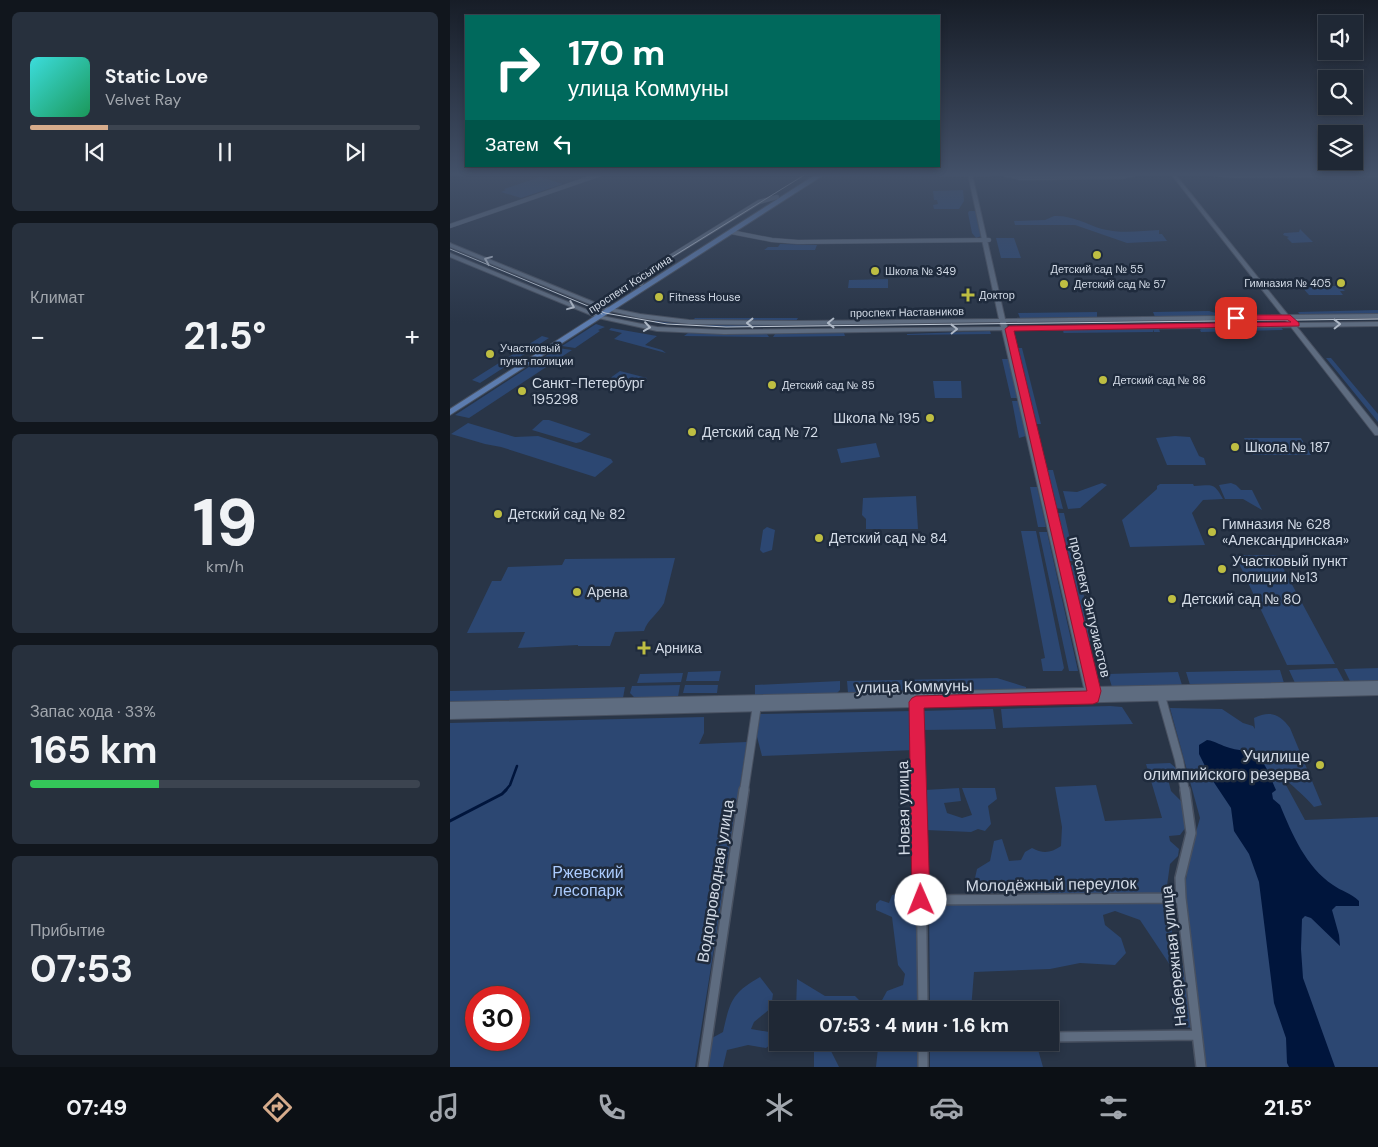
<!DOCTYPE html>
<html lang="ru">
<meta charset="utf-8">
<style>
:root{--surface:#1f2835;--page:#27303d;--text:#f1f3f6;--muted:#a1a6ad;--line:#3c4450;--accent:#d6ab8b}
body{margin:0;font-family:"DM Sans",sans-serif;background:var(--page);color:var(--text);height:100vh;display:flex;flex-direction:column;font-size:19px;white-space:nowrap}
*{box-sizing:border-box;margin:0}
p{font-size:16px;color:var(--muted)}
.icon{flex:none;width:28px;height:28px;fill:none;stroke:currentColor;stroke-width:2;stroke-linecap:round;stroke-linejoin:round}
.map{position:relative;flex:1;overflow:hidden}
.panel{display:flex;flex-direction:column;gap:12px;padding:12px;background:#11161d;width:450px}
.panel>*{flex:none}
.banner{position:absolute;left:15px;top:15px;width:475px;height:152px;border-radius:0px;box-shadow:0 2px 8px #0003,0 0 0 1px var(--line);background:#00695c;color:#fff;overflow:hidden}
.fabs{position:absolute;left:868px;top:15px;display:grid;gap:10px}
.fabs a{display:grid;place-items:center;width:45px;height:45px;border-radius:0px;background:var(--surface);box-shadow:0 2px 8px #0003,0 0 0 1px var(--line);font-size:25px}
.speed{position:absolute;left:15px;top:986px;display:flex;gap:10px;font-size:25px;font-weight:700;text-align:center}
.speed>*{display:grid;place-content:center;width:65px;height:65px;border-radius:50%;background:var(--surface);box-shadow:0 2px 8px #0003,0 0 0 1px var(--line);line-height:1}
.speed .limit{border:8px solid #d22;background:#fff;color:#111}
.pin{position:absolute;display:grid;place-items:center;width:42px;height:42px;color:#fff;margin:-21px;border-radius:10px;box-shadow:0 2px 8px #0006}
.me{position:absolute;width:55px;margin:-28px;rotate:359deg;stroke-linejoin:round;filter:drop-shadow(0 0 4px #0008)}
.turn{display:flex;align-items:center;gap:18px;height:105px;padding:0 20px;font-size:22px}
.turn .icon{width:65px;height:65px;stroke-width:2.5}
.turn b{display:block;font-size:35px;line-height:42px}
.then{display:flex;align-items:center;height:48px;padding:0 20px;background:#0003;gap:10px;font-size:19px}
.big{font-size:38px;font-weight:700;line-height:1.1}
.panel .card{flex:1;display:flex;flex-direction:column;justify-content:center;gap:8px;min-width:0;padding:0 18px;border-radius:8px;background:var(--page)}
.panel .dial{align-items:center;gap:0}
.dial b{font-size:65px;line-height:1}
.song{display:flex;align-items:center;gap:15px}
.cover{width:60px;height:60px;border-radius:8px;background:linear-gradient(135deg,hsl(180 70% 55%),hsl(150 70% 35%))}
.played{height:5px;border-radius:2px;background:linear-gradient(90deg,var(--accent) 20%,var(--line) 20%)}
.keys{display:flex;justify-content:space-around;direction:ltr}
.heat{display:flex;justify-content:space-between;align-items:center;font-size:28px;direction:ltr}
.charge{height:8px;border-radius:4px;background:linear-gradient(90deg,#34c759 33%,var(--line) 0)}
.trip{position:absolute;left:319px;top:1001px;width:290px;height:50px;border-radius:0px;background:var(--surface);box-shadow:0 2px 8px #0003,0 0 0 1px var(--line);font-weight:700;line-height:50px;text-align:center}
.dock{display:flex;height:80px;justify-content:space-around;align-items:center;background:#0c1015;color:var(--muted)}
.dock .icon{width:35px;height:35px}
.dock .on{color:var(--accent)}
.dock b{font-size:22px;color:var(--text)}
main{display:flex;flex:1;min-height:0}
.map>svg:first-child{display:block}
.green{fill:#2c4772;fill-rule:evenodd}
.water{fill:#00153c}
.lines{fill:none;stroke-linecap:round;stroke-linejoin:round}
.stream-far1{stroke:#00153c;stroke-width:2.5}
.stream{stroke:#00153c;stroke-width:3}
.street-far3-casing{stroke:#485161;stroke-width:5}
.street-far2-casing{stroke:#485161;stroke-width:6}
.street-far1-casing{stroke:#485161;stroke-width:10}
.street-casing{stroke:#485161;stroke-width:12}
.secondary-casing{stroke:#485161;stroke-width:2}
.primary-casing{stroke:#485161;stroke-width:2}
.street-far3{stroke:#5e6c80;stroke-width:4}
.street-far2{stroke:#5e6c80;stroke-width:4.5}
.street-far1{stroke:#5e6c80;stroke-width:8}
.street{stroke:#5e6c80;stroke-width:9}
.secondary{fill:#5e6c80;fill-rule:evenodd}
.primary{fill:#5c7caf;fill-rule:evenodd}
.tram{stroke:#bec7d4;stroke-width:1}
.oneway{stroke:#afb9c7}
.route{fill:#e11d48;stroke:#92132f}
.poi-dot{fill:#bebe42;stroke:#1f2b3d;stroke-width:2}
.labels{text-anchor:middle;stroke-width:5;stroke-linejoin:round;paint-order:stroke}
.far-poi-label{font-size:11px;fill:#d2dae6;stroke:#1f2b3d;text-anchor:start}
.far-street-label{font-size:11px;fill:#d2dae6;stroke:#1f2b3d}
.poi-label{font-size:14px;fill:#d2dae6;stroke:#1f2b3d;text-anchor:start}
.street-label{font-size:14px;fill:#d2dae6;stroke:#1f2b3d}
.near-street-label{font-size:16px;fill:#d2dae6;stroke:#1f2b3d}
.near-poi-label{font-size:16px;fill:#d2dae6;stroke:#1f2b3d;text-anchor:end}
.near-park-label{font-size:16px;fill:#abcbfe;stroke:#1f2b3d}
</style>
<main>
<section class="panel">
<div class="card">
<div class="song"><i class="cover"></i><div><b>Static Love</b><p>Velvet Ray</p></div></div>
<div class="played"></div>
<div class="keys"><svg class="icon" aria-label="previous" viewBox="0 0 24 24"><path d="M18 5L8 12l10 7zM5 5v14"/></svg><svg class="icon" aria-label="pause" viewBox="0 0 24 24"><path d="M8 5v14M16 5v14"/></svg><svg class="icon" aria-label="next" viewBox="0 0 24 24"><path d="M6 5l10 7-10 7zM19 5v14"/></svg></div>
</div>
<div class="card"><p>Климат</p>
<div class="heat"><a>−</a><b class="big">21.5°</b><a>+</a></div>
</div>
<div class="card dial"><b>19</b><p>km/h</p></div>
<div class="card"><p>Запас хода · 33%</p><b class="big">165 km</b><div class="charge"></div></div>
<div class="card"><p>Прибытие</p><b class="big">07:53</b></div>
</section>
<div class="map">
<svg width="928" height="1067" viewBox="0 0 928 1067">
<rect width="100%" height="100%" fill="#293547"/>
<path class="green" d="M90 177 113 184 71 198 51 192 56 190 54 189Z
M513 190 514 201 509 209H484L483 205 488 204 487 200H484L483 191Z
M519 211H526L531 236 526 238 522 233 518 213Z
M604 216C622 215 636 224 652 229 672 234 691 231 709 230V234H712L717 241 677 243 625 225H565L564 221 595 220Z
M850 229 863 242 842 243 837 238 839 237 833 235 834 233 849 232Z
M546 238H564L571 258H551Z
M330 244 367 245 365 250H314L318 247H328Z
M438 279V288H398L399 280Z
M851 286H890L895 291H890L893 295H859Z
M928 310V314L850 315 848 312Z
M759 311 766 313V316L705 317 703 312Z
M647 312V317L570 318 568 313Z
M245 318H348L346 321 243 320Z
M205 321 257 325H412L276 327 204 322Z
M146 324 155 327 148 330 150 331 125 348 112 346Z
M831 327 833 330 751 332 750 330 751 329Z
M161 328 207 336 195 345 212 350 216 353 164 339 172 333 159 330Z
M703 329V332L614 333 613 332 614 330 709 329 710 332H704Z
M540 331 541 334 457 335V334Z
M238 333 317 334 319 337 234 336Z
M394 333 395 336 323 337 325 334Z
M92 336 99 338 30 383 22 380Z
M108 348 122 350 19 418 5 415Z
M567 348H572L591 424H585Z
M876 358H881L928 414V422Z
M552 359H559L567 398H561Z
M170 371 197 378 183 389 156 381Z
M483 381H511L512 398H485Z
M562 401H568L576 436 569 438Z
M93 420H99L141 434 131 442 126 443 82 430Z
M18 423 65 437 88 436 161 459 163 462 145 477 51 447 35 444 1 434Z
M725 436 740 437 749 456 754 458 756 465H717L706 438Z
M794 438H851L861 455H803Z
M426 443 430 457 391 463 387 449Z
M596 470H603L613 509 605 508Z
M652 483 657 485 630 508 618 509 613 491 627 492Z
M781 483 786 485 791 490H802L812 510 793 499H775L769 485Z
M710 484H743L744 486C762 485 764 482 773 499L753 500 742 513 755 545 680 547 672 520 707 489V486Z
M580 487H587L596 527H588Z
M466 496 468 529H416V519L412 515 413 498Z
M606 513H614L625 561H618Z
M317 527 325 530 322 550 313 553 310 550 313 530Z
M571 531H586L614 668 612 671H593L591 659 595 658Z
M589 532H597L628 671H619Z
M785 555H826L885 664 837 665Z
M225 558 214 603C208 614 198 619 194 631L165 632 160 646H128V645L68 648 75 632 17 633 42 581H51L58 567 112 565 115 559Z
M623 564H626L645 641H637L619 567Z
M887 668 894 681 845 683 839 670Z
M928 668V681H900L894 669Z
M830 670 834 683 740 685 736 672Z
M271 671 269 681H236L238 672Z
M728 672 732 685 662 687 658 674Z
M233 673 231 682 187 683 190 674Z
M547 678 576 687V689L398 693 397 681Z
M390 681V690L387 693 305 695V685Z
M230 685 228 697 185 698 180 693 182 686Z
M235 685H268L267 693H233Z
M175 687 173 698 0 702V691Z
M660 706 672 707 683 724 553 728 551 709Z
M720 708 772 709 793 723 803 726 805 729 804 718C820 710 830 714 840 728L872 805 864 807C853 794 842 786 830 774L855 820 928 817V1067H756L744 962 734 895 739 857 750 818Z
M543 709 546 729 472 730 471 711Z
M463 711 465 750 312 756 306 733 308 714Z
M254 717V733L249 744 297 742 245 1067H0V723ZM26 998H69V1040H26Z
M720 763 726 768 718 779 721 791 731 801 736 827 730 835 719 836 720 841 729 849 728 856 720 864 716 893H547L538 892 525 878 527 869 540 861 544 841 552 839 559 861 571 860 575 852 582 848C593 854 601 853 611 846L612 827 605 787 646 785 655 821 712 818 696 764Z
M509 788 511 801 494 803 497 813 512 818 522 815 512 788H545L547 799 538 806 541 824 535 831 528 829 521 832 476 830 475 790Z
M451 893 468 901 467 1010H438L431 1002 437 991 453 985 455 974 448 965 442 917 426 910V904L430 900 439 903 442 895Z
M718 902 723 905 722 932 739 986 742 1028 729 1026 724 1014 720 965 690 920 665 911 653 915 655 925 671 938 676 953 665 965 630 963 600 969 524 972 521 1010H480L479 903Z
M310 977 323 994 321 1008 304 1022 301 1029 325 1033 324 1042 316 1048 298 1045 277 1050 273 1067H256L254 1065 262 1038 273 1032C280 1001 282 993 310 977Z
M347 979 375 996H405L409 1000 386 1006 380 1010H346Z
M364 1043H377L389 1067H364Z
M422 1043H467V1067H426L428 1048Z
M587 1046 593 1067H480V1047Z"/>
<path class="water" d="M757 740C766 741 771 746 780 748 786 750 793 750 799 752 815 757 820 777 826 790L822 793 823 799 830 805C842 834 856 867 883 885 891 891 901 893 909 901V906H886L882 910 889 935 890 946 861 918 855 916 852 919 851 949 853 978 885 1067H839L837 1063 836 1038 824 1003 809 882 799 854 784 831 781 808 761 778 749 754V745Z"/>
<g class="lines">
<path class="stream-far1" d="M55 791 60 785 67 766"/>
<path class="stream" d="M0 821 52 794 56 790"/>
<defs>
<path id="street-far3" d="M553 174 570 178 672 177 685 174
M764 174 783 176 928 175
M0 226 151 174
M281 232 322 240 348 242 539 240
M189 276 309 202 327 197"/>
<path id="street-far2" d="M190 275 191 284"/>
<path id="street-far1" d="M711 696 729 760 735 791
M466 699 470 791
M294 791 307 705"/>
<path id="street" d="M470 790 473 1010
M735 790 741 833 730 878 731 898 751 1067
M471 900 731 898
M600 1037 746 1035
M473 1042V1067
M253 1067 294 790"/>
<path id="secondary" d="M518 174H522L555 319 832 315 721 174H725L838 315 928 314V318L841 319 844 323 928 322V326L847 327 928 428V435H925L841 327 558 330 644 687 928 681V695L0 719V702L634 688 552 330 274 334 207 331 148 318 0 257V253L2 254 152 316 207 327 274 330 551 327 550 322 349 325 239 324 190 318 152 309 0 247V243L2 244 156 307 190 314 239 320 349 321 549 319ZM835 319 838 323 557 327 556 322Z"/>
<path id="primary" d="M363 174H543L540 176H372L0 415V409L365 175Z"/>
</defs>
<use href="#street-far3" class="street-far3-casing"/>
<use href="#street-far2" class="street-far2-casing"/>
<use href="#street-far1" class="street-far1-casing"/>
<use href="#street" class="street-casing"/>
<use href="#secondary" class="secondary-casing"/>
<use href="#primary" class="primary-casing"/>
<use href="#street-far3" class="street-far3"/>
<use href="#street-far2" class="street-far2"/>
<use href="#street-far1" class="street-far1"/>
<use href="#street" class="street"/>
<use href="#secondary" class="secondary"/>
<use href="#primary" class="primary"/>
<path class="tram" d="M0 249 155 313 217 324 276 327 928 319
M152 314 148 312 147 307 156 298 356 174"/>
</g>
<defs><path id="oneway-chevron" d="M-2-3.5L2.5 0L-2 3.5" fill="none" stroke-width="1.6" stroke-linecap="round" stroke-linejoin="round" transform="scale(1.25)"/></defs>
<g class="oneway">
<use href="#oneway-chevron" transform="translate(38 260) rotate(-158)"/>
<use href="#oneway-chevron" transform="translate(121 306) rotate(22)"/>
<use href="#oneway-chevron" transform="translate(300 323) rotate(180)"/>
<use href="#oneway-chevron" transform="translate(381 323) rotate(179)"/>
<use href="#oneway-chevron" transform="translate(887 324) rotate(-1)"/>
<use href="#oneway-chevron" transform="translate(197 327) rotate(8)"/>
<use href="#oneway-chevron" transform="translate(504 329) rotate(-1)"/>
</g>
<linearGradient id="sky" x2="0" y2="1"><stop stop-color="#171d27"/><stop offset="0.54" stop-color="#435169"/><stop offset="1" stop-color="#435169" stop-opacity="0"/></linearGradient>
<rect width="928" height="323" fill="url(#sky)"/>
<path class="route" d="M840 315 849 323V326L564 331 651 691 648 702 643 704 474 708 480 900 477 906 471 909 465 906 462 900 459 702 462 698 466 696 637 691 555 329 559 326 841 322 838 320H786L782 318 786 315Z"/>
<g class="poi-dot">
<circle cx="647" cy="255" r="5"/>
<circle cx="425" cy="271" r="5"/>
<circle cx="891" cy="283" r="5"/>
<circle cx="614" cy="284" r="5"/>
<path d="M515.5 287.5h5v5h5v5h-5v5h-5v-5h-5v-5h5z"/>
<circle cx="209" cy="297" r="5"/>
<circle cx="40" cy="354" r="5"/>
<circle cx="653" cy="380" r="5"/>
<circle cx="322" cy="385" r="5"/>
<circle cx="72" cy="391" r="5"/>
<circle cx="480" cy="418" r="5"/>
<circle cx="242" cy="432" r="5"/>
<circle cx="785" cy="447" r="5"/>
<circle cx="48" cy="514" r="5"/>
<circle cx="762" cy="532" r="5"/>
<circle cx="369" cy="538" r="5"/>
<circle cx="772" cy="569" r="5"/>
<circle cx="127" cy="592" r="5"/>
<circle cx="722" cy="599" r="5"/>
<path d="M191.5 640.5h5v5h5v5h-5v5h-5v-5h-5v-5h5z"/>
<circle cx="870" cy="765" r="5"/>
</g>
<g class="labels">
<g class="far-poi-label">
<text x="647" y="273" text-anchor="middle">Детский сад № 55</text>
<text x="435" y="275">Школа № 349</text>
<text x="881" y="287" text-anchor="end">Гимназия № 405</text>
<text x="624" y="288">Детский сад № 57</text>
<text x="529" y="299">Доктор</text>
<text x="219" y="301">Fitness House</text>
<text x="50" y="352">Участковый<tspan x="50" dy="13">пункт полиции</tspan></text>
<text x="663" y="384">Детский сад № 86</text>
<text x="332" y="389">Детский сад № 85</text>
</g>
<g class="far-street-label">
<text transform="translate(180 284) rotate(-33)" y="4">проспект Косыгина</text>
<text transform="translate(457 312) rotate(-1)" y="4">проспект Наставников</text>
</g>
<g class="poi-label">
<text x="82" y="388">Санкт-Петербург<tspan x="82" dy="16">195298</tspan></text>
<text x="470" y="423" text-anchor="end">Школа № 195</text>
<text x="252" y="437">Детский сад № 72</text>
<text x="795" y="452">Школа № 187</text>
<text x="58" y="519">Детский сад № 82</text>
<text x="772" y="529">Гимназия № 628<tspan x="772" dy="16">«Александринская»</tspan></text>
<text x="379" y="543">Детский сад № 84</text>
<text x="782" y="566">Участковый пункт<tspan x="782" dy="16">полиции №13</tspan></text>
<text x="137" y="597">Арена</text>
<text x="732" y="604">Детский сад № 80</text>
<text x="205" y="653">Арника</text>
</g>
<g class="street-label">
<text transform="translate(640 607) rotate(77)" y="5">проспект Энтузиастов</text>
</g>
<g class="near-street-label">
<text transform="translate(464 686) rotate(-1)" y="6">улица Коммуны</text>
<text transform="translate(453 808) rotate(-91)" y="6">Новая улица</text>
<text transform="translate(265 881) rotate(-81)" y="6">Водопроводная улица</text>
<text transform="translate(601 884) rotate(-1)" y="6">Молодёжный переулок</text>
<text transform="translate(723 956) rotate(-96)" y="6">Набережная улица</text>
</g>
<g class="near-poi-label">
<text x="860" y="762">Училище<tspan x="860" dy="18">олимпийского резерва</tspan></text>
</g>
<g class="near-park-label">
<text x="138" y="878">Ржевский<tspan x="138" dy="18">лесопарк</tspan></text>
</g>
</g>
</svg>
<div class="fabs">
<a><svg class="icon" aria-label="sound" viewBox="0 0 24 24"><path d="M4 9h4l5-4v14l-5-4H4zM17 9q2 3 0 6"/></svg></a>
<a><svg class="icon" aria-label="search" viewBox="0 0 24 24"><circle cx="10" cy="10" r="6"/><path d="M15 15l6 6"/></svg></a>
<a><svg class="icon" aria-label="layers" viewBox="0 0 24 24"><path d="M12 4l9 5-9 5-9-5zM3 14l9 5 9-5"/></svg></a>
</div>
<div class="speed"><div class="limit">30</div></div>
<div class="pin" style="left:786px;top:318px;background:#d93025"><svg class="icon" aria-label="arrive" viewBox="0 0 24 24"><path d="M6 21V4h12l-3 4 3 4H6"/></svg></div>
<svg class="me" style="left:471px;top:900px" viewBox="-20 -20 40 40"><circle r="19" fill="#fff"/><path d="M0-13L10 11 0 6-10 11z" fill="#e11d48"/></svg>
<div class="trip">07:53 · 4 мин · 1.6 km</div>
<div class="banner">
<div class="turn"><svg class="icon" aria-label="right" viewBox="0 0 24 24"><path d="M7 20v-9h11M14 6l5 5-5 5"/></svg><div><b>170 m</b>улица Коммуны</div></div>
<div class="then">Затем<svg class="icon" aria-label="left" viewBox="0 0 24 24"><path d="M17 20v-9H6M10 6l-5 5 5 5"/></svg></div>
</div>
</div>
</main>
<nav class="dock">
<b>07:49</b>
<svg class="icon on" aria-label="directions" viewBox="0 0 24 24"><path d="M12 3l9 9-9 9-9-9zM9 14v-3h6M13 9l2 2-2 2"/></svg>
<svg class="icon" aria-label="music" viewBox="0 0 24 24"><path d="M9 18V5l10-2v13"/><circle cx="6" cy="18" r="3"/><circle cx="16" cy="16" r="3"/></svg>
<svg class="icon" aria-label="phone" viewBox="0 0 24 24"><path d="M5 4h4l2 5-3 2q2 4 5 5l2-3 5 2v4C11 20 4 13 5 4z"/></svg>
<svg class="icon" aria-label="climate" viewBox="0 0 24 24"><path d="M12 3v18M4 7l16 10M4 17L20 7"/></svg>
<svg class="icon" aria-label="car" viewBox="0 0 24 24"><path d="M5 17H2v-5l4-1 3-4h7l3 4 3 1v5h-3M9 17h6M6 11h13"/><circle cx="7" cy="17" r="2"/><circle cx="17" cy="17" r="2"/></svg>
<svg class="icon" aria-label="filters" viewBox="0 0 24 24"><path d="M4 7h16M4 17h16"/><circle cx="9" cy="7" r="2"/><circle cx="15" cy="17" r="2"/></svg>
<b>21.5°</b>
</nav>
